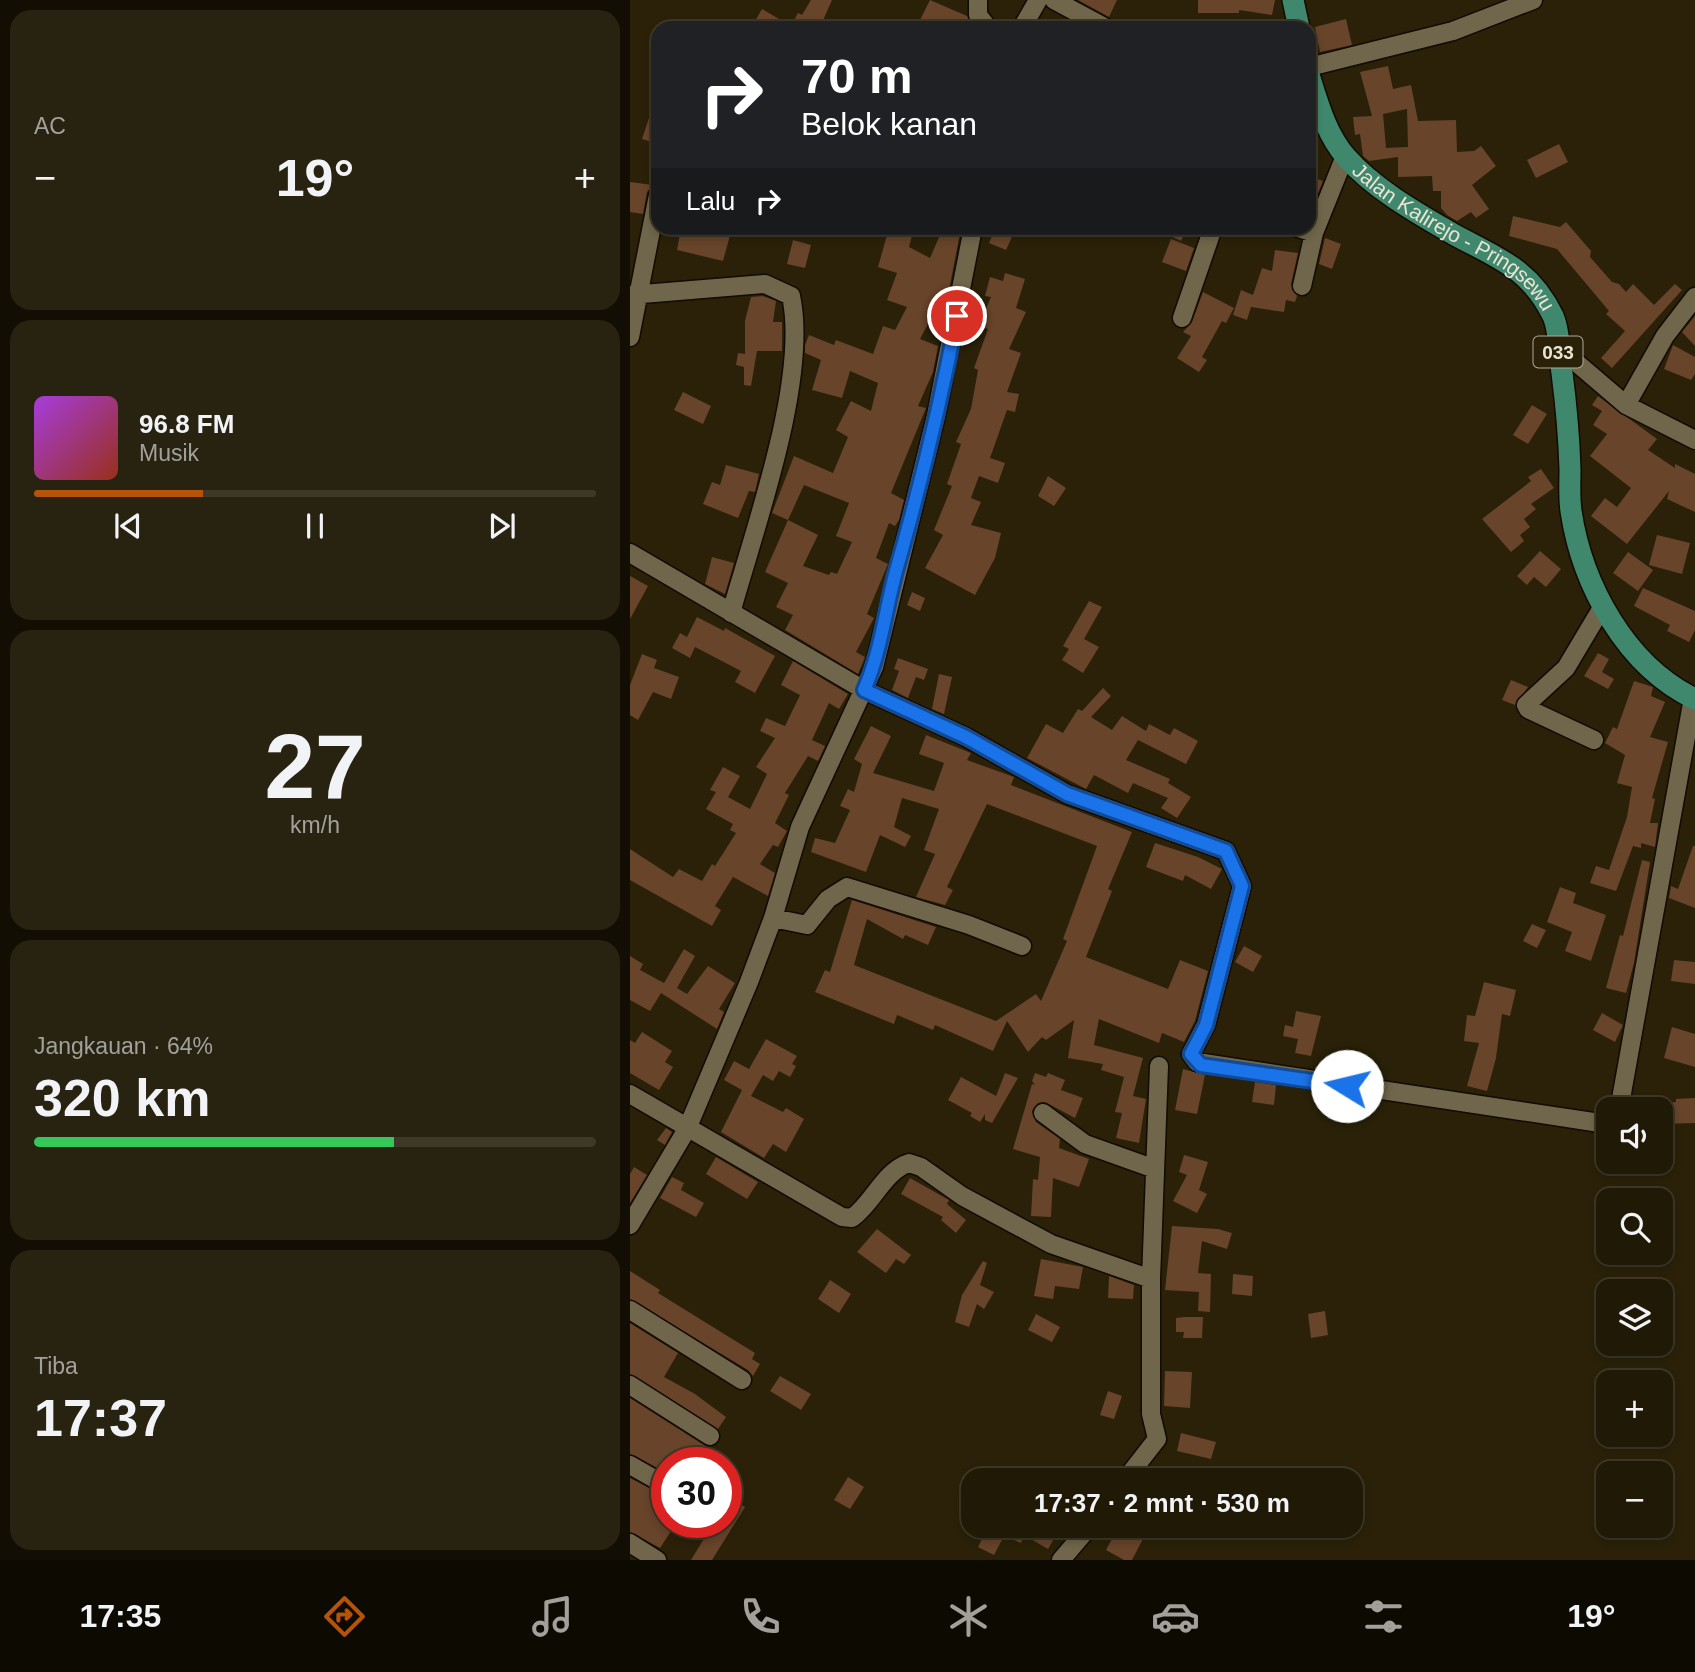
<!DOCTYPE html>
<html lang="id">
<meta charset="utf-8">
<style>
:root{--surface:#201906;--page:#282210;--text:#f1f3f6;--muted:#a2a09b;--line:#3d3828;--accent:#b45309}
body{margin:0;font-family:Helvetica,sans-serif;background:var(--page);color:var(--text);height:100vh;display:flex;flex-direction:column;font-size:26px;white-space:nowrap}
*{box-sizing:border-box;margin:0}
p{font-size:23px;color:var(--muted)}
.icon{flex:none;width:38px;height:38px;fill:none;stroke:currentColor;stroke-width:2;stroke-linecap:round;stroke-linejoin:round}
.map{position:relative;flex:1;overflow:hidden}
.side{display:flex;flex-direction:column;gap:10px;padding:10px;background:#120e03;width:630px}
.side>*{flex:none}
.top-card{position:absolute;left:21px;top:21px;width:665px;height:214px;border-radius:21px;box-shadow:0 4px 10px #0003,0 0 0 2px var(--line);background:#202124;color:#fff;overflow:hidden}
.fabs{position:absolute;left:966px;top:1097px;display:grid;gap:14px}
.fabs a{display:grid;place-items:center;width:77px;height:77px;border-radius:14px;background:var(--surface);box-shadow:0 4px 10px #0003,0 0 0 2px var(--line);font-size:35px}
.speed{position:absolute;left:21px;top:1447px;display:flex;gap:14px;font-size:35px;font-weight:700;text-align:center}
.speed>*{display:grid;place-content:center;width:91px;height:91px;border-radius:50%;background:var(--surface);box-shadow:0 4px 10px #0003,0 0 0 2px var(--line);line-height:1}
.speed .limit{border:10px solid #d22;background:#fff;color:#111}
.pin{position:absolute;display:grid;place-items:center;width:60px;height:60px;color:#fff;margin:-30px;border:4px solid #fff;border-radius:50%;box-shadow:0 2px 7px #0007}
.me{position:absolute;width:77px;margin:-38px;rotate:279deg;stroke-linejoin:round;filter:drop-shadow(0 0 5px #0008)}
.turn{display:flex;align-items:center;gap:24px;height:147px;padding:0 35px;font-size:32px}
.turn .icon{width:91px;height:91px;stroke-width:2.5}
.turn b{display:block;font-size:49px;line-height:60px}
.then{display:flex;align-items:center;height:66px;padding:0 35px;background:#0003;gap:14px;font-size:26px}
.big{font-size:52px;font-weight:800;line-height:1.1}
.side .tile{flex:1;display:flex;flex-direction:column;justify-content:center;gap:10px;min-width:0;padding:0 24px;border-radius:21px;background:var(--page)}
.side .dial{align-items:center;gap:0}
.dial b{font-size:91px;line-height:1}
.song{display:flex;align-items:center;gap:21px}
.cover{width:84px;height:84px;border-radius:10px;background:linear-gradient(135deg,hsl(280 70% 55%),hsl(10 70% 35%))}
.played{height:7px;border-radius:4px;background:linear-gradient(90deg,var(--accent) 30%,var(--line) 30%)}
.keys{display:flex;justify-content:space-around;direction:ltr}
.heat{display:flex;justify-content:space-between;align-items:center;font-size:38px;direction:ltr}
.charge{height:10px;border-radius:5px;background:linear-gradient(90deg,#34c759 64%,var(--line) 0)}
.trip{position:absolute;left:331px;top:1468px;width:402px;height:70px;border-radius:21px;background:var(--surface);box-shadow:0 4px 10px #0003,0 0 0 2px var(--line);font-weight:800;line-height:70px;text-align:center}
.menu{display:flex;height:112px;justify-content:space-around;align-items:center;background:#0d0a02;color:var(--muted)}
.menu .icon{width:49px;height:49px}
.menu .on{color:var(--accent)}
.menu b{font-size:32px;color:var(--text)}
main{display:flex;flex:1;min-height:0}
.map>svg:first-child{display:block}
.building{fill:#67442a;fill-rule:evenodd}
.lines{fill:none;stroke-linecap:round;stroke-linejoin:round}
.minor-casing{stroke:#130a00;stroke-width:21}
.major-casing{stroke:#130a00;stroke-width:24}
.minor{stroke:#70664b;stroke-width:18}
.major{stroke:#3f886e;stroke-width:21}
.route-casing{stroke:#114b97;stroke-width:18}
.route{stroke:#1a73e8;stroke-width:12}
.labels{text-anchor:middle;stroke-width:7;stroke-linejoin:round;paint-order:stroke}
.shield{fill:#2a2108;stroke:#b0aa98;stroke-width:2}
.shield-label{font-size:19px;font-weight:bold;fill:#eae4d5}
.street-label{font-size:21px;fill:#eae4d5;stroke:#2a2108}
</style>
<main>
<section class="side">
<div class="tile"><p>AC</p>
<div class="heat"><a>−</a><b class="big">19°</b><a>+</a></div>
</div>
<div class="tile">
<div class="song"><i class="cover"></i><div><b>96.8 FM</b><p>Musik</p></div></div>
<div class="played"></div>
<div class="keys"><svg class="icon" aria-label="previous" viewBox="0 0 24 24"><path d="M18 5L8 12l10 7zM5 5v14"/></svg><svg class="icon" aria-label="pause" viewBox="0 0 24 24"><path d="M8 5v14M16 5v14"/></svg><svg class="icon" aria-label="next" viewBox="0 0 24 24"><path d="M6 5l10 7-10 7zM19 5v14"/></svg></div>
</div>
<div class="tile dial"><b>27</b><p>km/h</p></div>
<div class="tile"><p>Jangkauan · 64%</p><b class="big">320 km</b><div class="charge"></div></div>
<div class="tile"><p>Tiba</p><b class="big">17:37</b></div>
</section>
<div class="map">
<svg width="1065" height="1560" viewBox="0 0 1065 1560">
<rect width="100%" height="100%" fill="#2a2108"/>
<path class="building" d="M181 0H202L191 25 197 28H121L132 9 161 26 168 13 172 15Z
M300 0 337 16 344 28H286Z
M448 0H487L479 17Z
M568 0H645L642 15 609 10V13H568Z
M716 19 722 45 690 52 685 27Z
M758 66 763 89 781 85 788 121 826 120 827 152 844 151 851 146 866 166 842 185 859 209 846 218 841 212 827 221 817 215 811 208V191H803L802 176 768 177V157L739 161 733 156 730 134 725 135 723 117 742 116 730 72ZM777 109 778 147 756 148 753 114Z
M26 97H28V144L12 139Z
M929 144 938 162 906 178 897 160Z
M679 176 693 181 679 215Z
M0 182 23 185 17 192 13 214 0 212Z
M883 216 930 227 936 222 961 251 960 257 982 282 989 284 996 292 1003 284 1024 305 1045 284 1052 290 982 368 971 358 995 331 976 314 979 311 927 249 879 236Z
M51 228H102L93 261 47 250Z
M259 228H284L279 247 300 258 313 228H331L315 311 306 309 290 339 308 346 303 372 288 406 296 408 261 493 274 500 269 520 265 526 259 523 246 558 258 564 237 614 244 618 226 652 235 657 228 674 155 630 163 615 146 607 158 583 135 572 158 520 142 513 164 456 203 473 218 437 206 430 221 401 241 411 248 383 220 371 212 398 182 390 191 360 175 353V345L179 335 204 345 206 340 243 354 253 326 265 330 277 307 257 300 267 273 248 267ZM174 485 219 503 206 536 222 542 207 574 201 572 199 575 173 566 188 535 158 520Z
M365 228H386L376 250 359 243Z
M524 228H557L551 241Z
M695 238 711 244 702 269 689 264Z
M541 239 564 248 556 271 532 262Z
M163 240 181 245 175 268 157 264Z
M645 250 668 253 661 284 667 296 665 302 656 300 654 312 621 307 617 320 603 315 611 290 623 295 632 268 642 271Z
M375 273 395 279 386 308 396 312 379 349 391 353 377 392 389 394 385 412 377 410 360 458 375 463 368 483 349 476 341 498 351 502 341 525 371 533 365 558 345 595 295 568 313 535 304 530 322 486 317 484 331 444 326 442 341 409 348 370 344 368 358 329 349 325 361 297 355 296 360 277 373 281Z
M573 292 604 308 596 323 592 321 572 357 577 360 569 372 547 358 561 336 553 332 562 322Z
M133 296 146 301 143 322H152V351H127L121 386 114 385V367L106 365 108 353 115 354V321L121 297Z
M1065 316V346L1052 332Z
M1043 345 1065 357V374L1061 380 1034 369Z
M53 392 81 406 73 424 44 410Z
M968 396 1027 439 1018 450 1045 468V464L1065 474V512L1037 499 1039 491 997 544 961 516 975 498 987 507 1001 488 960 456 977 434 963 425 972 411 962 405Z
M902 405 917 414 898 444 883 435Z
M96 465 129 474 125 492 119 491 108 518 73 504 82 482 90 485Z
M911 469 924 488 901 504 906 509 894 519 900 527 890 535 894 541 881 552 852 519 901 481 898 477Z
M418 476 436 488 424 506 408 496Z
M1027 535 1060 543 1052 574 1019 565Z
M910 551 931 569 916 587 904 577 897 585 887 576Z
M998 552 1023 570 1008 591 983 573Z
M82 557 104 563 95 594 75 584Z
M0 576 18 586 0 619Z
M1013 588 1065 611V630L1059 642 1037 631 1040 625 1004 606Z
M282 592 295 598 290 611 277 605Z
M459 601 472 607 454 639 469 647 453 673 432 660 439 649 433 646Z
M67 617 94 631 95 628 145 656 125 693 105 682 111 671 65 647 60 658 42 648 50 633 57 637Z
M968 653 979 659 972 672 984 679 978 689 954 676Z
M12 654 27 660 24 668 49 677 41 699 23 692 8 720 0 715V685Z
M268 658 298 669 294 680 286 677 278 698 262 690 269 671 264 669Z
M163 661 218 694 209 709 199 703 182 740 195 746 189 759 188 761 178 756 155 793 159 795 145 823 157 831 148 847 143 845 130 864 145 873 138 896 103 877 85 906 91 910 82 926 0 880V849L43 877 49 869 72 881 82 864 85 866 106 833 100 830 103 824 76 809 86 792 80 790 93 767 110 776 98 797 120 809 137 774 126 767 145 738 130 731 136 718 155 726 170 695 151 685Z
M309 674 322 677 314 714 302 709Z
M881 680 898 687 885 705 872 700Z
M1004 681 1023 687 1021 696 1035 702 1020 737 1038 742 1022 798 1025 799 1020 823H1028L1025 847 1011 843V848L1003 846 986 891 960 883 966 866 979 870 997 817 1002 787 987 783 995 755 975 743 983 727 987 729Z
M473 688 481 696 461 717 482 730 492 716 516 731 519 724 540 735 544 728 568 741 556 764 508 740 496 760 540 779 538 783 561 797 547 818 531 808 538 798 503 783 498 793 464 775 456 789 397 758 416 724 433 733 448 709 452 711Z
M241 726 261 736 243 773 304 791 314 763 289 754 296 735 341 753 337 760 384 777 381 785 502 832 478 889 482 891 456 957 538 989 550 960 578 971 565 1021 554 1042 532 1033 529 1043 469 1019 464 1045 513 1058 503 1096 516 1099 509 1143 486 1138 492 1113 485 1112 494 1077 471 1070 473 1064 438 1058 444 1020 416 1040 412 1037 398 1052 377 1021 363 1051 305 1025 303 1030 267 1015 264 1024 185 992 195 970 200 972 222 900 306 927 298 945 275 935 273 939 237 919 224 965 366 1021 406 994 411 1001 437 941 433 939 467 846 357 804 317 887 323 890 315 905 286 897 305 854 294 850 309 809 272 798 264 827 281 836 275 847 250 835 236 872 181 852 185 838 205 843 220 810 210 806 218 789 224 792 232 764 224 759Z
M525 843 568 857 592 869 581 889 555 875 553 881 516 867Z
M1063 846H1065V908L1039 898 1041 886 1048 889Z
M1012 860 1020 862 1004 963 996 993 976 988 990 935 993 936Z
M930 887 946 893 943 903 976 915 961 961 935 951 942 932 917 922Z
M902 924 916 930 907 948 893 941Z
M614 946 632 956 623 972 605 962Z
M54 949 65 956 47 988 57 994 78 966 105 983 89 1009 94 1012 87 1029 31 993 20 1011 0 1000V956L13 964 10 970 34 983Z
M1044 960 1065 962V984L1041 981Z
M854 982 886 990 880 1016 872 1014 866 1058 857 1091 837 1086 849 1043 834 1041 837 1015 845 1016Z
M666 1011 691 1016 681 1056 665 1053 668 1039 653 1036 655 1025 663 1027Z
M972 1013 993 1025 985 1042 963 1030Z
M1042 1027 1065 1034V1067L1034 1058Z
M12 1032 42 1051 35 1062 43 1067 29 1090 0 1073V1040L5 1043Z
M136 1039 167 1056 162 1064 166 1066 160 1077 149 1071 143 1081 133 1075 121 1096 153 1112 156 1108 174 1119 156 1152 143 1144 134 1158 91 1132 112 1090 94 1080 104 1061 119 1069Z
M553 1069 575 1075 567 1114 545 1110Z
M375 1073 388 1078 362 1123 355 1120V1114L350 1122 340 1116 342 1113 318 1100 331 1077 366 1096Z
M405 1073 416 1077 418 1073 435 1080 431 1090 453 1098 445 1118 415 1102 408 1103 402 1111 406 1122 430 1139 429 1148 459 1159 449 1187 423 1178 421 1217 401 1216 403 1179 408 1180 410 1157 383 1149 402 1084 405 1085 402 1081Z
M625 1082 646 1085 644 1105 622 1102Z
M1065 1098V1123L1031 1124V1104L1046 1102V1099Z
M36 1128 42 1132 35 1145 27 1140Z
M554 1155 578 1162 569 1190 577 1194 567 1213 543 1201 557 1175 549 1172Z
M86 1157 128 1182 117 1199 76 1174Z
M4 1167 17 1175 0 1203V1174Z
M42 1177 54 1183 51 1190 74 1203 66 1217 30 1198Z
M280 1178 319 1200 317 1204 336 1220 326 1233 311 1220 313 1217 271 1194Z
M542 1226 588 1229 602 1233 597 1249 572 1241 568 1273 581 1274 580 1312 568 1311 569 1292 535 1290Z
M247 1229 281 1255 274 1264 266 1259 256 1273 227 1252Z
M411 1259 453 1267 449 1289 425 1286 423 1299 404 1296Z
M353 1261 357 1263 350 1285 364 1292 354 1309 347 1304 339 1327 325 1322 332 1295Z
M0 1271 30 1290 28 1293 125 1353 122 1359 130 1364 123 1376 118 1370 0 1299Z
M603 1274 623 1276 622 1296 602 1294Z
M479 1276 504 1285 503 1299 478 1298Z
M200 1280 221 1294 209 1313 188 1299Z
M695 1311 698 1335 681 1338 678 1314Z
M406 1314 430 1327 422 1342 398 1330Z
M554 1317H573L572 1338H553L554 1332H546V1318Z
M0 1323 48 1353 34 1377 65 1394 96 1417 88 1429 0 1374Z
M535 1371 562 1372 560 1408 534 1406Z
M150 1376 181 1394 171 1410 140 1391Z
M478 1391 492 1396 484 1419 470 1415Z
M0 1398 77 1447 68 1463H37V1473L0 1454Z
M551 1433 586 1442 581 1459 547 1451Z
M218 1477 234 1487 220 1509 204 1500Z
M0 1478 37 1497V1522H47L30 1548 0 1532Z
M96 1496 115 1507 82 1560H61L75 1537 70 1534 77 1522H96Z
M351 1526H412L426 1535 418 1549 394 1535 391 1543 374 1536 364 1555 348 1547 357 1529Z
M489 1526H535L528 1539 516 1533 502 1560H494L476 1550Z"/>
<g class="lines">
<defs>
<path id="minor" d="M348 0V15L358 28
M424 0 476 28
M392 28 408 0
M679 67 823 31 903 0
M668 228 684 233 715 156
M672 286 684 233
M0 295 135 284 161 296C179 379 124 530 101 613
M552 318 583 228
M0 337 28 195
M927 346 996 405 1065 440
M996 405 1035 336 1065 297
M0 553 234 690 336 737 437 794 596 851 612 886 576 1025 561 1054 567 1062 970 1123 978 1121
M964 740 898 709 896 705 936 668 973 606
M143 918 177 925 198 899 217 887 339 925 392 946
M0 1094 212 1217 222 1218C243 1203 254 1171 279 1163L291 1167 332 1196 421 1244 521 1279
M989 1110 1063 698
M413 1113 455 1144 525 1169
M0 1225 57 1129 119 982 143 918 170 827 244 667 306 416 343 228
M0 1310 112 1380
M0 1385 80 1436
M0 1465 37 1486
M495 1480 527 1439 521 1414V1279L529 1066
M0 1543 27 1560
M431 1560 460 1526"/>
<g id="major">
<path d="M663 0 669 28"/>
<path id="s1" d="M679 75C688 103 696 134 716 157 744 189 787 213 823 234 867 258 900 268 923 316 930 332 929 356 932 373 936 404 939 437 940 469 940 483 939 497 941 511 952 585 996 666 1065 699"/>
</g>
</defs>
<use href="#minor" class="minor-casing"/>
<use href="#major" class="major-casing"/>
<use href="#minor" class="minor"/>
<use href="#major" class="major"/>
</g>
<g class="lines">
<defs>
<path id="route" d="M327 316C311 402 290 487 266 571 255 611 251 652 234 690L336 737 437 794 596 851 612 886 576 1025 561 1054 571 1065 717 1086"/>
</defs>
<use href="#route" class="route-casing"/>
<use href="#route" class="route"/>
</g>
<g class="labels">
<rect class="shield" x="903.5" y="336.5" width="49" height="31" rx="5"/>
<g class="shield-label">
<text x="928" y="359">033</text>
</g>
<g class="street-label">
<text dy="7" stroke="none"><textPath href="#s1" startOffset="226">Jalan Kalirejo - Pringsewu</textPath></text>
</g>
</g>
</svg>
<div class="fabs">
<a><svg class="icon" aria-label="sound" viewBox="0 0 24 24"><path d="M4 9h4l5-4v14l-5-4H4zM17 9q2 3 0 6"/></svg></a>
<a><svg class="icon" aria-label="search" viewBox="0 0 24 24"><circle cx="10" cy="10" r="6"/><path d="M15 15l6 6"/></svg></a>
<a><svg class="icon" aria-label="layers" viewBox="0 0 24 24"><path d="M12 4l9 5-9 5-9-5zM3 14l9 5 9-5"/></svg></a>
<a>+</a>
<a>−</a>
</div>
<div class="speed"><div class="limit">30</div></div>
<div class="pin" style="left:327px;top:316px;background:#d93025"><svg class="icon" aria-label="arrive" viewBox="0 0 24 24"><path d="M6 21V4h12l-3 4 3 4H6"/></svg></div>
<svg class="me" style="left:717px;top:1086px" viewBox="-20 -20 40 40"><circle r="19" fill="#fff"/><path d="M0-13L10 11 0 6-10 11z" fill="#1a73e8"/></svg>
<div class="trip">17:37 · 2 mnt · 530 m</div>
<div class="top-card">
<div class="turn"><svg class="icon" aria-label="right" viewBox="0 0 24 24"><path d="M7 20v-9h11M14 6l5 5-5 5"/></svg><div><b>70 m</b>Belok kanan</div></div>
<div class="then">Lalu<svg class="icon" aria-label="right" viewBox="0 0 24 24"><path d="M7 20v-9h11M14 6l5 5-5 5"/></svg></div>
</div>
</div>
</main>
<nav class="menu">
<b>17:35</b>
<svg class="icon on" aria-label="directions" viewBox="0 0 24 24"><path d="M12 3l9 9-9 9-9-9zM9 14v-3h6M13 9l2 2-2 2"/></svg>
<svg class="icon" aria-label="music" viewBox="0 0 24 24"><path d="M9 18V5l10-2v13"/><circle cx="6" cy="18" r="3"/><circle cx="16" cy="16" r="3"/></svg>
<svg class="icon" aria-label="phone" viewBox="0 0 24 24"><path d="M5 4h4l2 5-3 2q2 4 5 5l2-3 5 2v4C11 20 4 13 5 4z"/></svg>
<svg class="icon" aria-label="climate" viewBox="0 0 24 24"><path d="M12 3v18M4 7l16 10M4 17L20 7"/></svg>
<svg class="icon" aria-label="car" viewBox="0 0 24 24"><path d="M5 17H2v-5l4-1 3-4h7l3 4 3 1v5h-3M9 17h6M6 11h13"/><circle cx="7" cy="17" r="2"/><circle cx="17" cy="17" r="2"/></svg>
<svg class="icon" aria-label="filters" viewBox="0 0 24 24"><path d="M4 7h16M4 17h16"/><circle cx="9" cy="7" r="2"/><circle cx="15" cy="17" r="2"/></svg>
<b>19°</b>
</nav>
